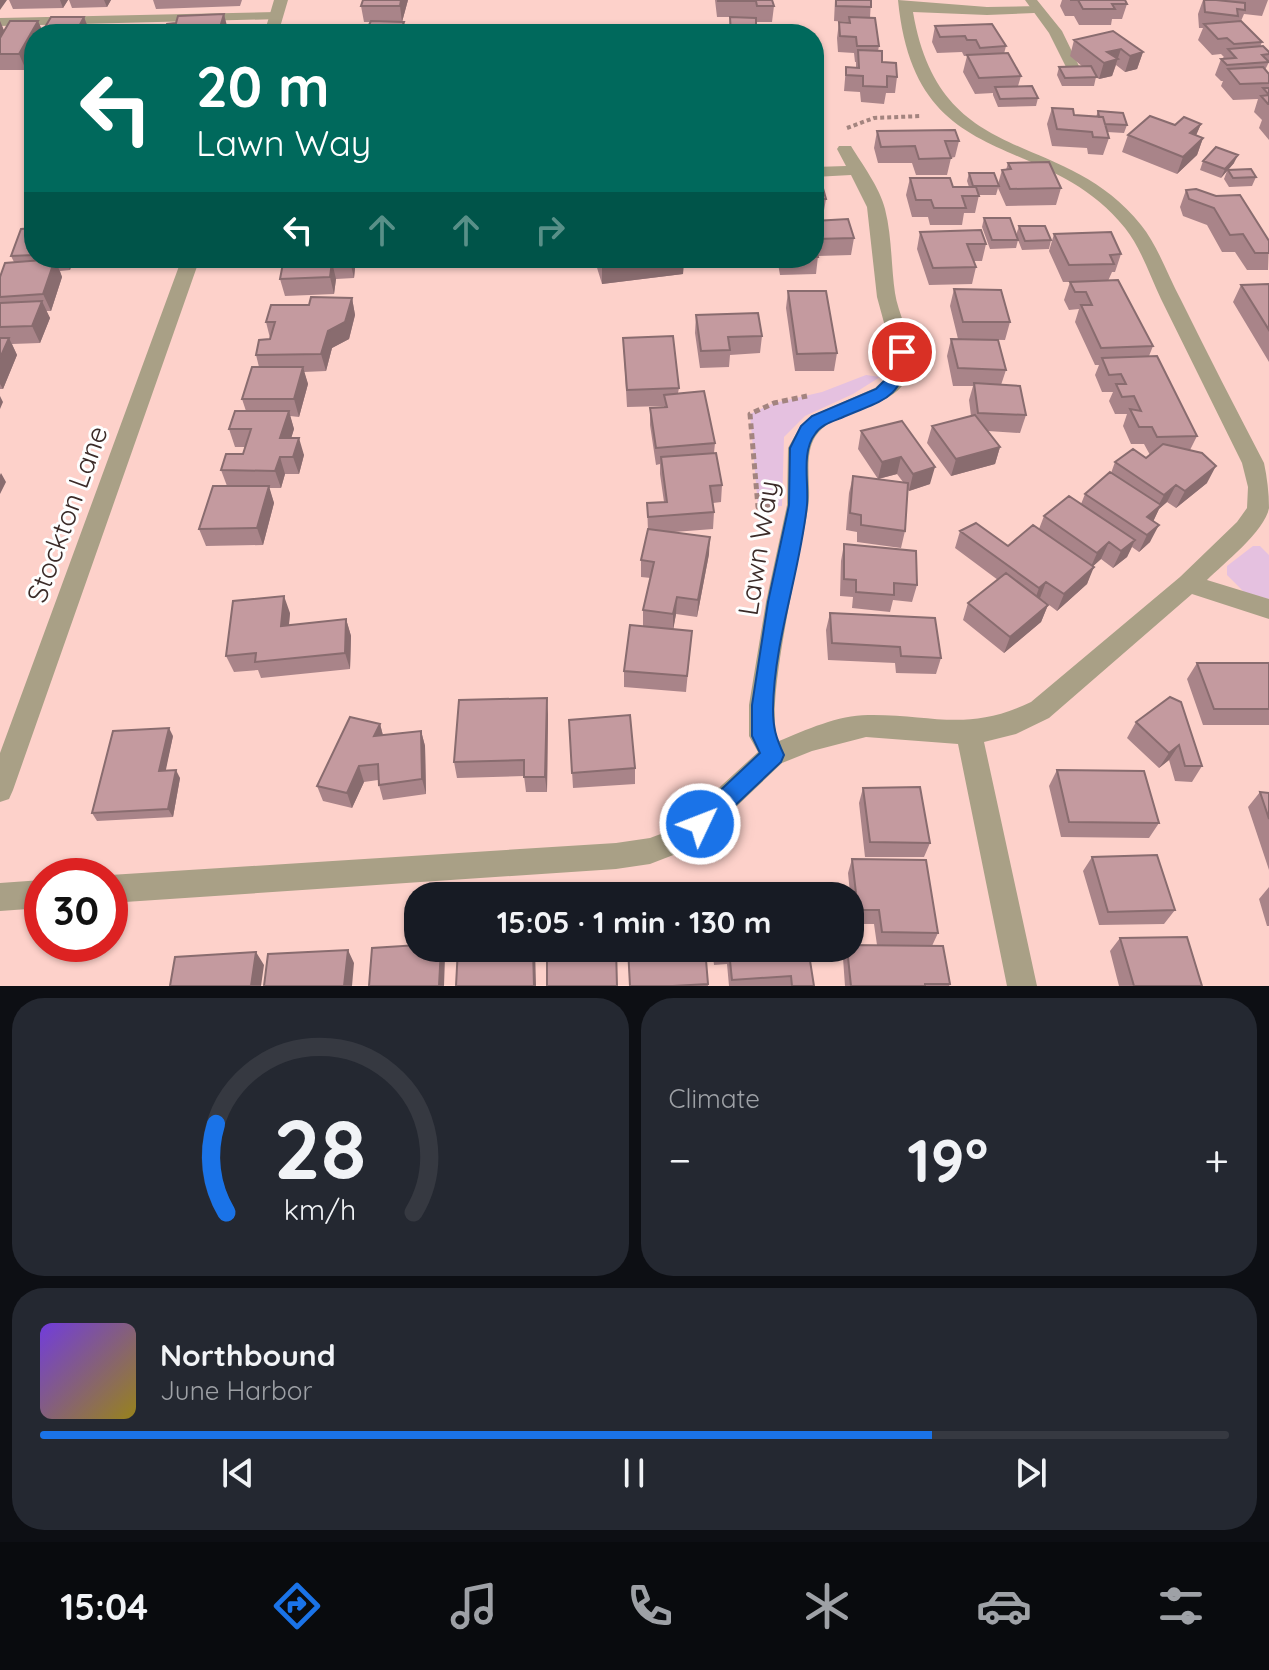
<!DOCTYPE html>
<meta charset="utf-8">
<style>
:root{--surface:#171b24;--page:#242831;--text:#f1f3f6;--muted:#9ea1a6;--line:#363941;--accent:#1a73e8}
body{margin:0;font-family:Quicksand,sans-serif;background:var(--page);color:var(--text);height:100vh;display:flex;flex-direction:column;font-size:30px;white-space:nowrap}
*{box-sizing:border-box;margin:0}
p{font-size:26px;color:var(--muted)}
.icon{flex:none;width:44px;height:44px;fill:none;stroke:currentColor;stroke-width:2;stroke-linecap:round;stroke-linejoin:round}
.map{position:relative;height:986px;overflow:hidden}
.details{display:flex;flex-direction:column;gap:12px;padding:12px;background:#0d0f14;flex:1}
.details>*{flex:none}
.hud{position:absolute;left:24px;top:24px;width:800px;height:244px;border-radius:32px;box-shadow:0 2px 6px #0004;background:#00695c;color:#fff;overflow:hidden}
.speed{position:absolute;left:24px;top:858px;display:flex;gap:16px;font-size:40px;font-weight:700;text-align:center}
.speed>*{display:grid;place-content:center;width:104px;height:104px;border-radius:50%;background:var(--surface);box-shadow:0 2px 6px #0004;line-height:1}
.speed .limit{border:12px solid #d22;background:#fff;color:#111}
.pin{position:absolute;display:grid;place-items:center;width:68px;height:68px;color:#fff;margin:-34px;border:4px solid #fff;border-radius:50%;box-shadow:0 2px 8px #0007}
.me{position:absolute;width:88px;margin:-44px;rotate:47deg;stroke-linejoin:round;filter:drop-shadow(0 0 6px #0008)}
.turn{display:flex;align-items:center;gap:28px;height:168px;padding:0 40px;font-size:36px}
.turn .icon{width:104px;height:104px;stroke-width:2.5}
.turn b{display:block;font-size:56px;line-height:68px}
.lanes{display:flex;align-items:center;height:76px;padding:0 40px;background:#0003;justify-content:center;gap:40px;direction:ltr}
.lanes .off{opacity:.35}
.big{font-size:60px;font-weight:700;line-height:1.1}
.details .card{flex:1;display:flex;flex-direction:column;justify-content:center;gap:12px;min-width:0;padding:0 28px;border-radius:32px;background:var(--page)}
.details .dial{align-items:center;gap:0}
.dial svg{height:208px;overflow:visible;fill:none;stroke:var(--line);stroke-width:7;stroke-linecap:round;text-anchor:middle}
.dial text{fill:var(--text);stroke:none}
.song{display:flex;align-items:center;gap:24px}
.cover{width:96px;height:96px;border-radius:12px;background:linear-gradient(135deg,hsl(260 70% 55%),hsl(50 70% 35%))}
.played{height:8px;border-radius:4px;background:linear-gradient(90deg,var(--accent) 75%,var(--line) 75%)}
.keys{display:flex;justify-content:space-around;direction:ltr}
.heat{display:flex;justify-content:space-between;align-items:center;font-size:44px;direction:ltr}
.details .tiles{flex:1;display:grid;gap:12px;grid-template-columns:1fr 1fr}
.card:last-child{grid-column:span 2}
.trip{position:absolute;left:404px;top:882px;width:460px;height:80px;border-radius:32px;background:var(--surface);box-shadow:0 2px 6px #0004;font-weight:700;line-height:80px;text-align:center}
.tab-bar{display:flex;height:128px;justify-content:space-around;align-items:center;background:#090b0e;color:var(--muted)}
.tab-bar .icon{width:56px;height:56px}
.tab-bar .selected{color:var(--accent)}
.tab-bar b{font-size:36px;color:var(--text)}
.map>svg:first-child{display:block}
.green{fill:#e5c1e0}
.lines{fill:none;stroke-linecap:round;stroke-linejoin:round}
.path-far1{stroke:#a3847f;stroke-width:4;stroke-dasharray:4 3;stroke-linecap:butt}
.path{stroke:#a3847f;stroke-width:5;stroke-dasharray:6 4;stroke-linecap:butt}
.service{fill:#a9a086;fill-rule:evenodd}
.minor{fill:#a9a086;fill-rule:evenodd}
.tertiary{fill:#a9a086;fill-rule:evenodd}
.wall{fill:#a98489;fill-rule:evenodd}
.shaded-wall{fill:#896c6f}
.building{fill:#c49a9f;stroke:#896c6f;stroke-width:2}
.route{fill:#1a73e8;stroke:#114b97;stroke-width:2}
.labels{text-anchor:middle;stroke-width:6;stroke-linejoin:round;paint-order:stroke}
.street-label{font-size:28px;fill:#3b2b28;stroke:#fefefe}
</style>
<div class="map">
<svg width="1269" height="986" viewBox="0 0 1269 986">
<rect width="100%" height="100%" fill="#fdd1ca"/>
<path class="green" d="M866 375 880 377 853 394 805 416 784 437 782 506 758 507 750 414 774 403 822 392Z
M1253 546H1260L1269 555V599L1244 592 1227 575V566Z"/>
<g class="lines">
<path class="path-far1" d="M847 128 874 118 922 116"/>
<path class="path" d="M770 506 758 507 750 414 774 403 807 396"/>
<path class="service" d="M1025 0H1037L1062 31 1079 66 1077 69H1067L1049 33Z"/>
<path class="minor" d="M898 0 987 7 1039 6V12L1034 13 987 15 913 12C940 172 1062 126 1141 225 1158 246 1168 276 1181 300 1208 355 1236 409 1264 463 1267 477 1269 493 1269 508 1265 531 1223 564 1207 580L1269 599V619L1192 594 1049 718 1016 734 984 742 1037 986H1007L958 744 866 737 812 751 782 763 694 847 650 864 616 869 110 903V875L616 843 650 838 674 829 758 752 749 736V705L766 602 787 505 788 448 801 425 811 416 875 388 887 377 891 365 892 352 877 297 867 207 851 175 814 177V167L846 166 837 149 839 146H851C862 164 880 188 885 209 892 236 891 266 895 293 898 313 909 332 912 351 913 362 909 378 902 386 881 411 831 411 815 437 803 457 812 486 808 508 802 549 762 713 779 741 806 730 838 715 868 715 933 714 966 733 1031 702L1180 577 1237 522 1247 508 1248 487 1242 463C1215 408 1188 354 1161 299 1150 276 1141 248 1125 228 1044 127 915 177 898 0Z
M276 12 281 13V19L0 26V18Z
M42 880V908L0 911V883Z"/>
<path class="tertiary" d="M274 0H288L278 34H264Z
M182 258H200L13 790 9 799 0 802V753Z"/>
</g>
<path class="wall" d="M9 0H68L63 8 13 9Z
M69 0H111L107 7 72 8Z
M153 0H242L240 6 156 9Z
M408 0 402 22 368 27 371 22H364L361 6Z
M715 0H772L774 6 772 22H756L729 34 730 17 755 18V17H717Z
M835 0H871L870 18 879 46 878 51 882 62 897 77 895 93H886L884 104 861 102 860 92 844 91 846 67H856V62H855L854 53 838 52 837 38 839 22H849L834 21Z
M1062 0H1125L1127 4 1122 19H1112L1111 25H1079L1074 16H1065L1060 6Z
M1203 0H1268L1262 16 1244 14 1241 21 1262 42 1260 47 1269 52V62L1265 70 1269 74V140L1259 128 1262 120 1254 112 1258 99 1233 100 1221 86 1223 81H1221L1215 75 1221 59 1224 57 1221 54 1212 55 1198 40 1203 28H1199L1198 14Z
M84 17 90 33 34 34 26 70H0V21L4 31H43Z
M935 26 1006 46 1004 54 1021 76 1018 86 1038 98 1036 106 998 107 993 95V93L975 94 963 72 967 56H964L962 52 937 53 932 42Z
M1074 40 1143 52 1137 69 1125 72 1116 65 1112 76 1099 79 1096 77 1094 86H1062L1057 75 1059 67H1083L1070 56Z
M1052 108 1074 115 1096 117 1098 111 1127 125 1124 133 1107 132 1109 138 1103 155 1088 154 1087 148 1052 146 1047 124Z
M1201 124 1196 135 1203 138 1197 155 1177 174 1122 152 1128 135 1175 125Z
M877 131 959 141 955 157 951 158 947 175H916L912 163H878L874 148Z
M1203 161 1234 163 1228 170 1256 177 1252 186 1229 187 1224 179 1227 171 1221 178 1200 170Z
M1008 163 1061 188 1056 205 1006 206 998 188 996 195H979L975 213H964L962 225H930L928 217H912L906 195 910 178 953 187H969L967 181 969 173 998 184 1002 170H1006Z
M814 167 826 199 823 216H814Z
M1186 190 1269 241 1268 270H1247L1235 252H1222L1207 225 1183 216 1180 207Z
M984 218 1018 240 1016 248 990 249 982 227Z
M814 221 854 238 851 255 818 256 816 274 780 275 777 258H814Z
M1019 226 1051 240 1049 249 1022 250 1016 235Z
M34 228V258H86L85 262 72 263 70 270 60 271 62 277 51 311H46L50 318 40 343 12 344 17 355 3 389H0V277L14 262 11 256Z
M920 232 986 244 982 261H974L976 267 972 284 929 285 917 249Z
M1054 234 1121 254 1115 272H1112L1108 281 1153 346 1149 356 1197 436 1190 450 1207 483 1176 508 1167 502 1159 509 1153 521 1150 542 1139 552 1132 547 1127 557 1113 568 1101 559 1093 566 1087 584 1057 611 1040 598 1048 605 1041 622 1004 653 963 620 968 603 998 580 955 548 960 531 1008 546 1039 529 1044 516 1081 504 1085 494 1111 473 1115 462 1146 458 1150 455 1144 444H1131L1123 426 1127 414H1115L1109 401 1113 392H1102L1095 375 1099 365H1095L1075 322 1079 309 1069 310 1064 300 1070 282H1071H1063L1049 251Z
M284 258H356L354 278 336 279 334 294 285 296 280 279Z
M594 258H684L683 274 602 284Z
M1269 284V362L1233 302 1241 285Z
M954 289 1010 322 1005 340 958 339 950 306Z
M788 291 837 353 834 371H795L786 308Z
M352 298 355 315 349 339 332 348 326 371 304 372 308 384 299 417 290 416 294 429 291 438 304 455 299 474H285L281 488H269L274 503 263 545 206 546 199 529 227 486 221 470 243 454 246 447H235L229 429 246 411 242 399 259 367 256 355 270 338 266 322 309 305Z
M696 315 762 336 760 353 730 355 729 367 700 368 695 333Z
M623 338 679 388 678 393 715 443 714 453 722 485 721 502 713 503 714 512 713 529 674 532 709 554 697 617 676 614 673 629 692 631 686 692 624 687V671L643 626V610L651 578 641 577V560L648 531 647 503 664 502 660 474V464L656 465 650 425V408L664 407V406L627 407Z
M951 339 1006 370 1001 385 1026 415 1020 433 988 431 1000 447 995 464 951 476 927 443 932 426 971 416 969 400 973 386H953L947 356Z
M902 421 930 484 909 491 907 489 905 531 901 548 857 542V532L846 530 849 493 853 476 878 479 858 449 861 431ZM897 474 903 482 878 479Z
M844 544 917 585 912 602 893 600 890 612 852 608 853 597 840 596 841 561Z
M290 613 289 625 346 619 351 636 350 669 261 678 258 670 234 672 226 656Z
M830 613 941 658 936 674 896 673 895 663 828 660 826 630Z
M1197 663H1269V725H1203L1187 679Z
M1170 697 1202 766 1192 782 1175 781 1169 760 1159 768 1127 738 1136 722Z
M548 714 547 792H526L524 776 457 778 454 762Z
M569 720 635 768V784L573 788Z
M380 724 383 735 421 731 425 746 426 794 383 800 379 785 378 780 364 782 352 808 323 801 317 786Z
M173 736 165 771 180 778 173 817 97 821 92 813Z
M1057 770 1159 823 1149 838 1061 837 1049 786Z
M863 788 930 843 924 857H865L859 803Z
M1260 792 1269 793V870L1248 807Z
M1092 857 1175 910 1164 924 1099 925 1083 871Z
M852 859 938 933 932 946 950 984 949 986H845L843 958 846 948 877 945 874 924H853L848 873Z
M1269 887V926H1267L1259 899Z
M1120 938 1202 986H1119L1110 951Z
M627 948H705L708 986H630Z
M712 948H808L814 986H729L727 964 714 965Z"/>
<path class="shaded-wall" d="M0 0H7L0 10Z
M60 0H68L63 8Z
M104 0H111L107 7Z
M401 0H408L402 22 400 6Z
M224 14 228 30 227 34H218Z
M84 17 90 33 89 34H75Z
M0 21 6 35 0 43Z
M38 21 44 34H34V55L26 70 19 54Z
M404 22 406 34H399Z
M1121 49 1112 76 1099 79 1107 52Z
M1143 52 1137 69 1125 72 1130 56Z
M1201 124 1194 140 1190 133Z
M1203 138 1197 155 1177 174 1183 157Z
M1238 155 1234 163 1221 178 1225 169Z
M65 258H70L72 263 70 270Z
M350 258H356L354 278 350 261Z
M673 258H684L683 274 602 284V267Z
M55 259 62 277 51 311 43 294Z
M332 262 336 279 334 294 330 277Z
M352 298 355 315 349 339 332 348 326 371 321 354 328 331Z
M42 301 50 318 40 343 32 326Z
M9 338 17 355 3 389 0 384V358Z
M303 367 308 384 299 417 294 399Z
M0 396 3 402 0 409Z
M289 411 294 429 286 455 280 438Z
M299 438 304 455 299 474 293 457Z
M1000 447 995 464 951 476 956 459Z
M280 457 285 474 281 488 275 471Z
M901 457 897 474 878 479 882 462Z
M1216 466 1207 483 1176 508 1185 491Z
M935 467 930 484 909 491 913 474Z
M1 473 6 482 0 494V475Z
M1176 485 1167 502 1159 509 1153 522 1147 517 1157 508 1164 495Z
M269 486 274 503 263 545 257 528Z
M1159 525 1150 542 1139 552 1147 535Z
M710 537 709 554 697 617 698 600Z
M1135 540 1127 557 1113 568 1121 551Z
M1109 542 1101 559 1090 569 1097 553Z
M1094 567 1087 584 1057 611 1064 594Z
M1046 582 1040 598 1033 605 1039 588Z
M284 596 290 613 287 642 281 626Z
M677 597 676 614 673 631V614Z
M1048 605 1041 622 1004 653 1010 637Z
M346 619 351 636 350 669 345 653Z
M547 698 548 714 547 792 545 777Z
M380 724 384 740 374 736Z
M169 728 173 736 164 779 159 771Z
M421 731 425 746 426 794 422 779Z
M1179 745 1169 760 1159 768 1169 753Z
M359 766 364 782 352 808 347 793Z
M176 770 180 778 173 817 168 809Z
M441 948H443L445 957 444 986H439Z
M533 948H535L536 986H534Z
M348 950 354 963 352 986H344Z
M256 952 264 965 261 986H251Z"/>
<path class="building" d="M363 0H401L400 6H361Z
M718 0H772L774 6H757L756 1H718Z
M836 0H871V7L836 6Z
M1070 0H1125L1127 4H1112L1115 9H1083L1078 0Z
M1204 0H1216L1245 3V10L1237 9 1238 16 1205 12Z
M224 14 218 34H158L159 31H164L167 24 176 23 178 16Z
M51 17H84L75 34H41Z
M730 17 756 18V34H731Z
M849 17 875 18 879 46H857L856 37 840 36 839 22 850 23Z
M10 21H38L19 54H0V38Z
M371 21 404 22 399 34H352L355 26 368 27Z
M1241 21 1262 42 1234 44 1227 38 1218 39 1204 24Z
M992 24 1006 46 980 48 976 40H967L965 36 940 37 935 26Z
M1113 31 1143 52 1130 56 1121 49 1107 52 1118 59 1104 63 1074 40Z
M1263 46 1269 52V54L1262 55 1269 62 1227 65 1221 59 1236 58 1228 49Z
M858 50 882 51V62L896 63 897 77 887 76V87L863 86V76L846 75V67L859 68Z
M1008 53 1021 76 979 78 967 55Z
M1091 66 1097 77 1065 78 1059 67Z
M1263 67 1269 74V83L1240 84 1228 69Z
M1032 86 1038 98 1000 99 995 87Z
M1263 88H1269V95Z
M1269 95V104H1268L1261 96Z
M1052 108 1073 109 1074 115 1103 117 1109 138 1093 137 1092 132 1057 129Z
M1098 111 1123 113 1127 125 1105 124 1103 117H1099Z
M1150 116 1175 125 1184 117 1201 124 1190 133 1203 138 1183 157 1128 135Z
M955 130 959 141H945L951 158 919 159 915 146 881 147 877 131Z
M1216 147 1238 155 1225 169 1203 161Z
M1049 162 1061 188 1010 189 1002 170 1011 169 1008 163Z
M814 167H817L826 199H814Z
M1251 169 1256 177 1233 178 1228 170Z
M969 173H994L999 186H973Z
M910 178H950L953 187H976L979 196H962L966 208H934L931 200H916Z
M1196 189 1216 196 1240 195 1269 241V253H1255L1243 234 1230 235 1214 208 1189 199 1186 190Z
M984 218H1010L1018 240H992Z
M848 219 854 238 814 239V221Z
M1019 226H1045L1051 240 1025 241Z
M34 228V255L11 256 21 229Z
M981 230 986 244H967L976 267 933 268 920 232Z
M1111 232 1121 254 1110 255 1114 264 1069 265 1054 234Z
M814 241 818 257H814Z
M284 258H350V261L332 262 330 277 280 279Z
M599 258H673L602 267Z
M55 259 43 294 0 297V277L5 263Z
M1118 280 1153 346 1101 348 1081 305H1092L1086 292H1075L1070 282Z
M1269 284V330L1241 285Z
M954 289 1001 290 1010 322H963Z
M788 291H826L837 353 797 354Z
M311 297 352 298 345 322 328 331 321 354 256 355 259 340 270 339 275 322H266L271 305H309Z
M42 301 32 326 0 327V303Z
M758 313 762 336 728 337 730 350 701 351 696 315Z
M673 336 679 388 627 390 623 338Z
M0 338H9L0 358Z
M951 339 998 340 1006 370 958 368Z
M1157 356 1197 436 1157 437 1152 427H1139L1130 409 1141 411 1134 396 1122 397 1116 384H1126L1121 374 1109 375 1102 358Z
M252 367H303L294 399H242Z
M974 383 1020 386 1026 415 978 413Z
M704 391 715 443 656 448 650 408 667 407 664 395Z
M235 411H289L280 438H299L293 457H280L275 471 221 470 226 454H243L251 429H229Z
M975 415 1000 447 956 459 932 426Z
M902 421 935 467 913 474 901 457 882 462 861 431Z
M1163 444 1202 453 1216 466 1185 491 1176 485 1164 495 1115 462 1133 449 1146 458Z
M716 453 722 485 710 486 714 512 648 517 647 503 667 502 661 457Z
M1110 472 1161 505 1147 517 1159 525 1147 535 1085 494Z
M853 476 908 483 905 531 861 525V515L850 513Z
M213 486H269L257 528 199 529Z
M1069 496 1135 540 1121 551 1109 542 1097 553 1044 516Z
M976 523 1008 546 1033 525 1094 567 1064 594 1046 582 1039 588 960 531Z
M648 529 710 537 698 600 677 597 673 614 643 610 654 562 641 560Z
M844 544 916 551 917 585 894 583V595L856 592V580L844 579Z
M1006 573 1048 605 1010 637 968 603Z
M284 596 281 626 346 619 345 653 255 662 256 653 226 656 233 601Z
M830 613 935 618 941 658 901 656 900 647 832 643Z
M630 625 692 631 687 676 624 671Z
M1197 663H1269V709H1214Z
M1170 697 1181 702 1202 766H1185L1179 745 1169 753 1136 722Z
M547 698 545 777H524V760L454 762 459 700Z
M630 715 635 768 572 773 569 720Z
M350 717 380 724 374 736 421 731 422 779 379 785 378 764 359 766 347 793 317 786Z
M169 728 159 771 176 770 168 809 92 813 113 731Z
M1057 770 1144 771 1159 823 1069 822Z
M920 787 930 843 870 842 863 788Z
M1260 792 1269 793V819Z
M1157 855 1175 910 1108 912 1092 857Z
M852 859 926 860 938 933 882 932 879 910H858Z
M798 888 800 896H710L709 893Z
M1187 937 1202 986H1134L1120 938Z
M418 945V948H441L439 986H369L372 948Z
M850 945 943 946 950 984H925V986H851L847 948H850Z
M458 948H533L534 986H456Z
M547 948H616L617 986H547Z
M628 948H705L708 984 673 986H630Z
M715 948H808L814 986H792L791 976 732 980 729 951 715 952Z
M348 950 344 986H264L268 954Z
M256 952 251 986H170L175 957Z"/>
<path class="route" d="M902 347 911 352C899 402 884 399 841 418 831 422 821 425 815 434 801 452 809 483 807 505 800 573 774 640 773 709 773 728 776 738 784 755L781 762 708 831 700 835 692 831 688 824 692 817 760 753 752 736V705L768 602 789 505 790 448 801 426 812 416 876 389 888 377 894 352Z"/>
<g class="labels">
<g class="street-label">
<text transform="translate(67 514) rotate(-70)" y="10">Stockton Lane</text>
<text transform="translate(758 548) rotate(-81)" y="10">Lawn Way</text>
</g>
</g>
</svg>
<div class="speed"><div class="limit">30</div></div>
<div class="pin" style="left:902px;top:352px;background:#d93025"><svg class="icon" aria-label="arrive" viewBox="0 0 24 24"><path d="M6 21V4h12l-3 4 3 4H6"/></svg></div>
<svg class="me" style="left:700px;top:824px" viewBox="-20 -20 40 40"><circle r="17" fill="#1a73e8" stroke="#fff" stroke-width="3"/><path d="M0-11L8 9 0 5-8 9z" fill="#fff"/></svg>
<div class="trip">15:05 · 1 min · 130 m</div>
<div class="hud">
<div class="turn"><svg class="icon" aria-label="left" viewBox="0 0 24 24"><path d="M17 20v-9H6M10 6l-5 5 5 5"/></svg><div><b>20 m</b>Lawn Way</div></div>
<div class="lanes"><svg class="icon" aria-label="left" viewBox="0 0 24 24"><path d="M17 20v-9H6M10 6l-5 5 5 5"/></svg><svg class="icon off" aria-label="ahead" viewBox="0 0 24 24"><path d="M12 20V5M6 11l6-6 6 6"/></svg><svg class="icon off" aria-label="ahead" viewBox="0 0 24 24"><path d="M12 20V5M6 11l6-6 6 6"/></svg><svg class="icon off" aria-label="right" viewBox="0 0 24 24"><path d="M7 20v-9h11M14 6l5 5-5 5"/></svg></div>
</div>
</div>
<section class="details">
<div class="tiles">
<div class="card dial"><svg viewBox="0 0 100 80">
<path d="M14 69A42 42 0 1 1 86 69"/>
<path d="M14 69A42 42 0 0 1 10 35" stroke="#1a73e8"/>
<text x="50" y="56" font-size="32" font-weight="700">28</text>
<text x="50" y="72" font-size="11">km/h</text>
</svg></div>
<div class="card"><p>Climate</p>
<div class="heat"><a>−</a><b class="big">19°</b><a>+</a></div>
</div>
<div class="card">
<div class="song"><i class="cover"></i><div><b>Northbound</b><p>June Harbor</p></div></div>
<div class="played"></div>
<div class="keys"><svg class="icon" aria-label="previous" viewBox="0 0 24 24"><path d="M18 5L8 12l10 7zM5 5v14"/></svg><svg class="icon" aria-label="pause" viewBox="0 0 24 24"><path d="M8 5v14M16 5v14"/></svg><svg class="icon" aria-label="next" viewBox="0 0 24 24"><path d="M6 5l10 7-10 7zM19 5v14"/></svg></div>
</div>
</div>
</section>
<nav class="tab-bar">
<b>15:04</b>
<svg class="icon selected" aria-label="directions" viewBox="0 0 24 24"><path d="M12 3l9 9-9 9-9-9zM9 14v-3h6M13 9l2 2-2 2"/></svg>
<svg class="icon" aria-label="music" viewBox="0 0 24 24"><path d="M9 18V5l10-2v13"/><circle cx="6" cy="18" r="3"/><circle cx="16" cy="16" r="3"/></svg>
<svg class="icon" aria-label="phone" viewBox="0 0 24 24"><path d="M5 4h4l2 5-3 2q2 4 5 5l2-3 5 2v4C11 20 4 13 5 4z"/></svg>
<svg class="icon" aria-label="climate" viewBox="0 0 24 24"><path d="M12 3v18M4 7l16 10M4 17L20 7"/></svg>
<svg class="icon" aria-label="car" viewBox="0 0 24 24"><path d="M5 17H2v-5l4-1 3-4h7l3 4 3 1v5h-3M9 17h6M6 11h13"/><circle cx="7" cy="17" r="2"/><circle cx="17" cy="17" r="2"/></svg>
<svg class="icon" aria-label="filters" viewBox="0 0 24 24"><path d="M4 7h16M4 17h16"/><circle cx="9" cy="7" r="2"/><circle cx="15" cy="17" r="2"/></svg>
</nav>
